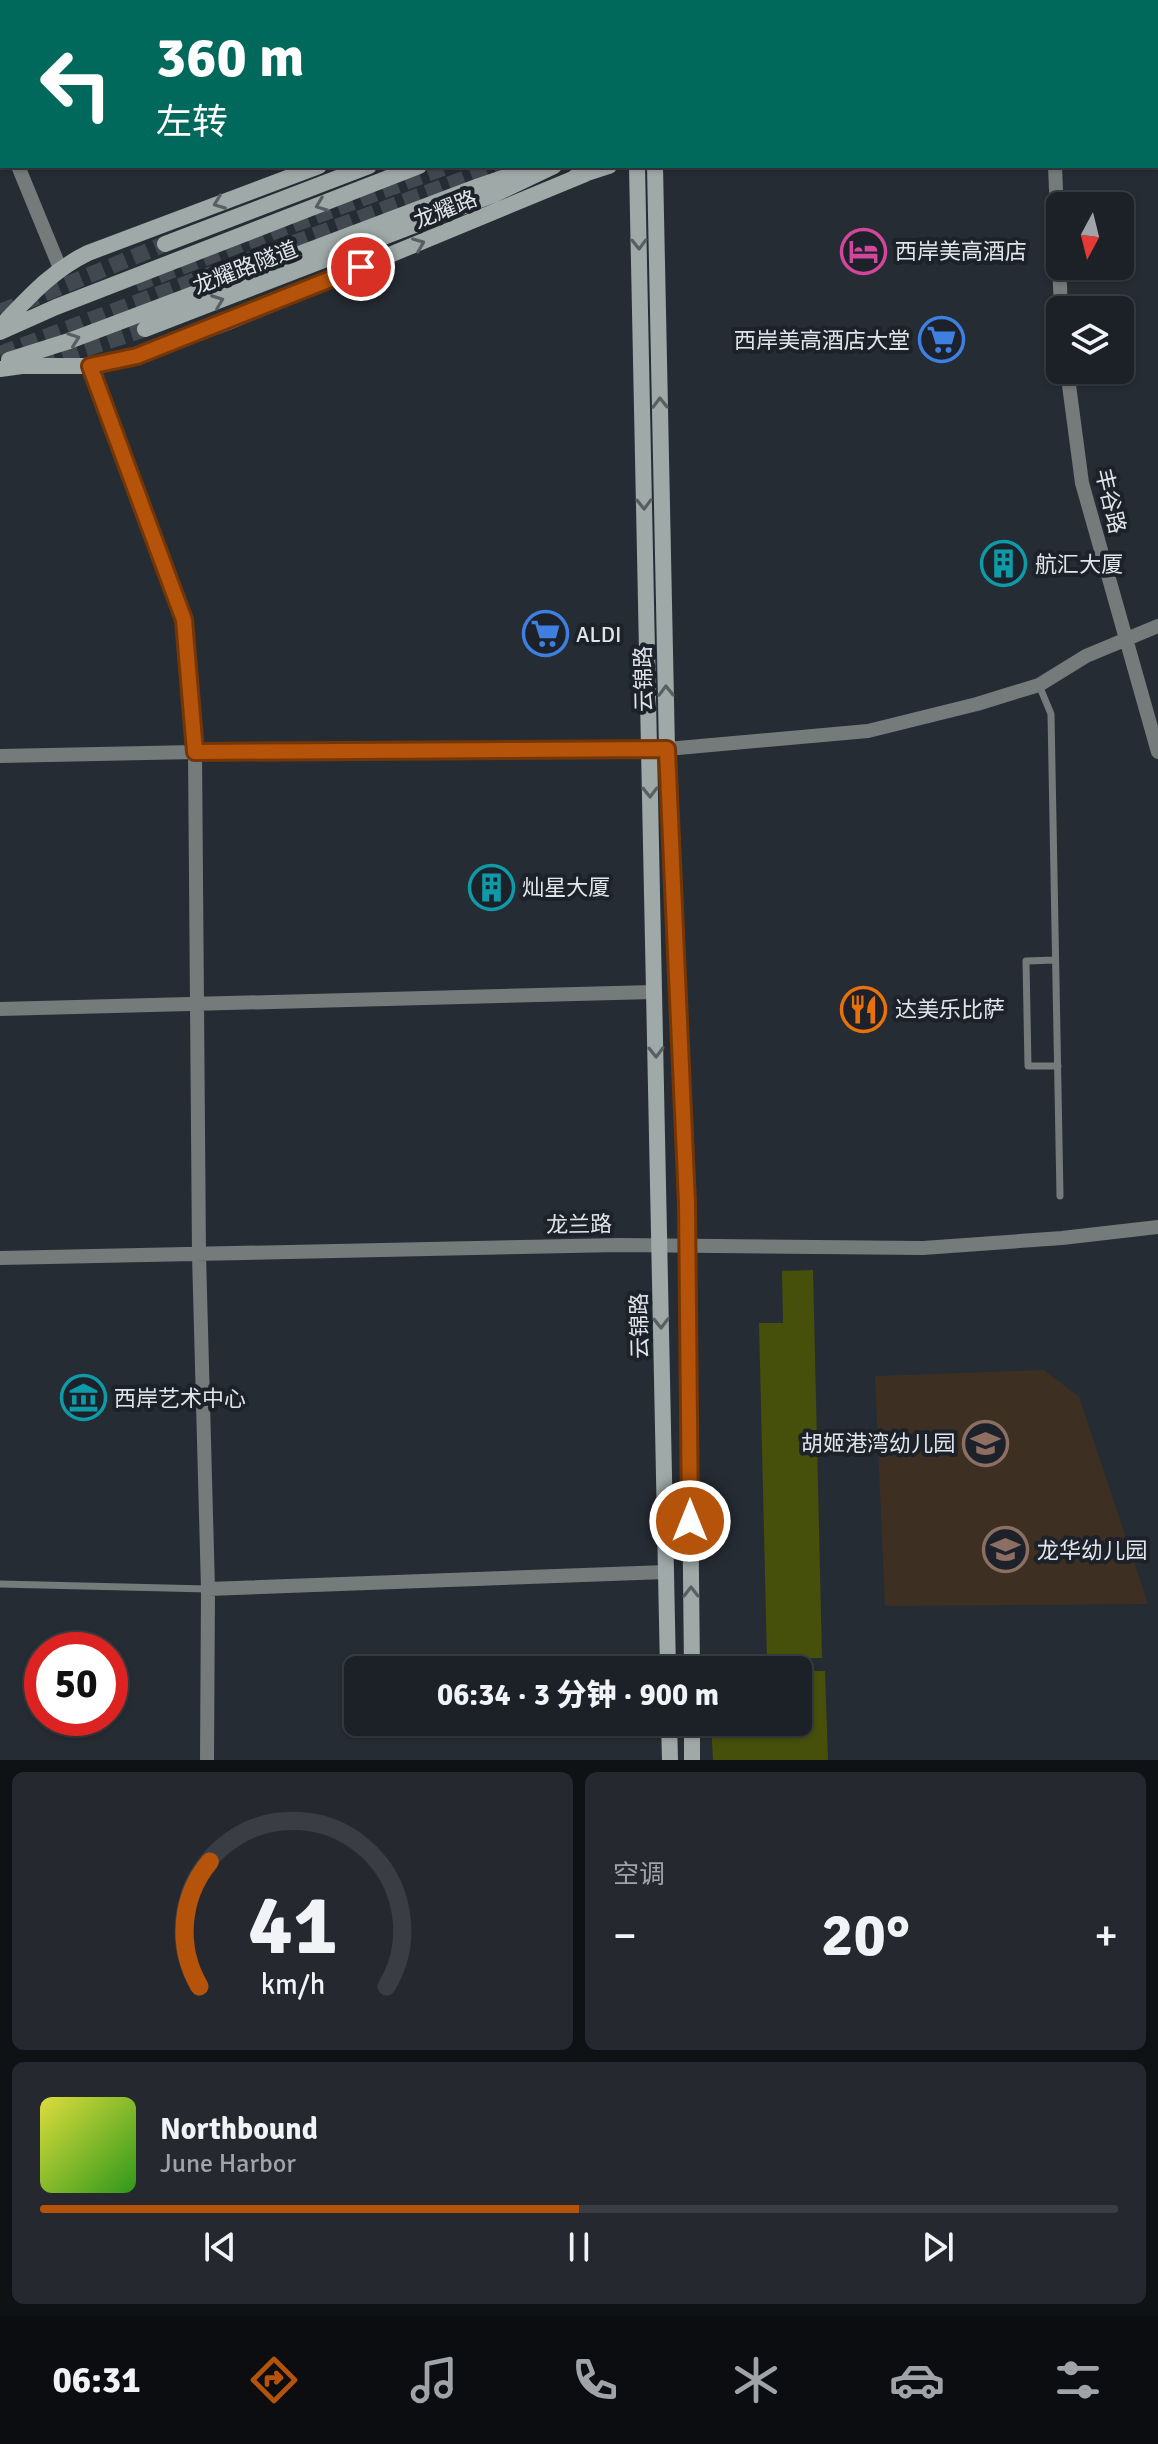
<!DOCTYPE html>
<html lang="zh">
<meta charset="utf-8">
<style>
:root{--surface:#1c2127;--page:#25292f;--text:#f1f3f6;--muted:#a0a3a7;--line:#3a3e44;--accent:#b45309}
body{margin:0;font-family:Signika,"Noto Sans SC",sans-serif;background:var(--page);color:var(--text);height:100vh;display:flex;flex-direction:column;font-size:30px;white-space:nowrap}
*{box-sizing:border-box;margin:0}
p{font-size:26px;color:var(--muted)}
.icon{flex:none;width:44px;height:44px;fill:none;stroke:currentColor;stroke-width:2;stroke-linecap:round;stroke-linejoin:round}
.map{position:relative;height:1760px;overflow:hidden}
.details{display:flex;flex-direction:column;gap:12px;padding:12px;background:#0f1215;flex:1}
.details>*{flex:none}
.banner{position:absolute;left:0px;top:0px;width:1158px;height:168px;box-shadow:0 2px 6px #0004,0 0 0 2px var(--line);background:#00695c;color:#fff;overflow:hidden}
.needle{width:52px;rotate:187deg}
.tools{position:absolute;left:1046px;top:192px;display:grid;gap:16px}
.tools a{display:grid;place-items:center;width:88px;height:88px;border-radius:12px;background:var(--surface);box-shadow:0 2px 6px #0004,0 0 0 2px var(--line);font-size:40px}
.speed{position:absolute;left:24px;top:1632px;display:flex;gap:16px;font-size:40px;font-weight:700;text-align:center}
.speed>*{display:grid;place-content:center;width:104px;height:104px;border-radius:50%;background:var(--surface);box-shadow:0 2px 6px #0004,0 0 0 2px var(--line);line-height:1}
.speed .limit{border:12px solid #d22;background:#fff;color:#111}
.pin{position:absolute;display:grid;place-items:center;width:68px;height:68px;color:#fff;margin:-34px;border:4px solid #fff;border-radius:50%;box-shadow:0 2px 8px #0007}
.me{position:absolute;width:88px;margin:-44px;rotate:0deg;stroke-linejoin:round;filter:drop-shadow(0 0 6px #0008)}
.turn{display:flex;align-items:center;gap:28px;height:168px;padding:0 24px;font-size:36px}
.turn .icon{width:104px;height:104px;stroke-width:2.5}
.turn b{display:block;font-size:56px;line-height:68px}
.big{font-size:60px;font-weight:800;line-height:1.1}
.details .tile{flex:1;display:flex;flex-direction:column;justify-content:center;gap:12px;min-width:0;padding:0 28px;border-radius:12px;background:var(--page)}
.details .dial{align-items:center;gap:0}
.dial svg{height:208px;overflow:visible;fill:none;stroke:var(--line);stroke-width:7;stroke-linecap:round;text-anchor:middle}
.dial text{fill:var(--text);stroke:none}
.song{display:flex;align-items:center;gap:24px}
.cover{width:96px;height:96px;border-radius:12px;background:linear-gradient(135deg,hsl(60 70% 55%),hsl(110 70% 35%))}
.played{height:8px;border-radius:4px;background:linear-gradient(90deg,var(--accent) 50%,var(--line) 50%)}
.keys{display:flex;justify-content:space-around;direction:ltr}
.heat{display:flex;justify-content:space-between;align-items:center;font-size:44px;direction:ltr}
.details .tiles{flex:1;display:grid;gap:12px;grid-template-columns:1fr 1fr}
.tile:last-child{grid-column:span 2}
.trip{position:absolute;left:344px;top:1656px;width:468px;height:80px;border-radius:12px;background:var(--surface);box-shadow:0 2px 6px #0004,0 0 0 2px var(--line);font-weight:800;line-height:80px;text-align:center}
.tab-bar{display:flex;height:128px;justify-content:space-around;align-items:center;background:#0b0d10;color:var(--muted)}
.tab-bar .icon{width:56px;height:56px}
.tab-bar .on{color:var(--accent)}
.tab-bar b{font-size:36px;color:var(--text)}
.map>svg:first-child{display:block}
.education{fill:#3d3022}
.green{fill:#46500b}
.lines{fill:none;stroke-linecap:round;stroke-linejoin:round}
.secondary-tunnel{stroke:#42484f;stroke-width:16;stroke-dasharray:16 8;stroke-linecap:butt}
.service{stroke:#757b7a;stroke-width:7}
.minor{stroke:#757b7a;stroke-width:14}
.secondary{stroke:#9fa9a8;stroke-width:16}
.oneway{stroke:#585f63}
.route-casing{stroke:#753606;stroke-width:20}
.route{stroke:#b45309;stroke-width:14}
.labels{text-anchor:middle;stroke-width:8;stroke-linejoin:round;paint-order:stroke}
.street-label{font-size:22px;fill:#e1e4ea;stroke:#1d222a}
.poi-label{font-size:22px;fill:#e1e4ea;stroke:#1d222a;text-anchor:start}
</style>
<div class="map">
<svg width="1158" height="1760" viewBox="0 0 1158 1760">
<rect width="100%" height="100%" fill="#262c34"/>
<path class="education" d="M1044 1370 1079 1397 1148 1604 885 1606 875 1376Z"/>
<path class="green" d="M813 1270 822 1658 767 1659 759 1323H783L782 1271Z
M798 1671H825L828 1760H713L711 1722H798Z"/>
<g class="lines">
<path class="secondary-tunnel" d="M884 2 889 0
M943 2 949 0
M136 284 448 166
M0 312 165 244
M0 354 498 166
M40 364 145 329"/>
<path class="service" d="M1039 685 1051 714 1060 1196
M1055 960 1026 961 1028 1066H1058
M0 1584 208 1589"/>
<path class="minor" d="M1052 0V2
M0 121 2 126
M18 166 60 268
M1055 166 1061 310
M90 366 184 620 195 752 199 1255 208 1589 207 1760
M1067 370 1082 483 1158 752
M0 756 195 752 667 749 868 731 977 704 1039 685 1086 656 1158 626
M0 1009 654 992
M0 1258 619 1245 923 1248 1062 1238 1158 1227
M208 1589 666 1572"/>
<path class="secondary" d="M633 0 634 2
M651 0V2
M832 2 837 0
M1016 2 1023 0
M637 166 668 1670
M655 166 667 749 687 1203 692 1670
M575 177 609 166
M165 244 369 166
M0 327C28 298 51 271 88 253L319 166
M145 329 495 194 554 166
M0 332 56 307 419 166
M9 360 69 341 479 186 538 166
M0 369 22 366H90L137 356 228 322 585 174
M669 1722 670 1760
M692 1722V1760"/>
</g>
<defs><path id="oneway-chevron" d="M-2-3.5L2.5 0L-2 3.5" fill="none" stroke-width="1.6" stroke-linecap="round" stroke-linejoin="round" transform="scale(2)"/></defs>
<g class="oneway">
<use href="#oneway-chevron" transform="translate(219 203) rotate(159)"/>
<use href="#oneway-chevron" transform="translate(321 205) rotate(159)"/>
<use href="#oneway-chevron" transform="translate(419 244) rotate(-22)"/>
<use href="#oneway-chevron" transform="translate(639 244) rotate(89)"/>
<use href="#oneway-chevron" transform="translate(218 301) rotate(-21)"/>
<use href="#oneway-chevron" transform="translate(74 339) rotate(-20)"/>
<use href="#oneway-chevron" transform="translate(660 403) rotate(-91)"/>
<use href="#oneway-chevron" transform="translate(644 504) rotate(89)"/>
<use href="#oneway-chevron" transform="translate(666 691) rotate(-91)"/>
<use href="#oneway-chevron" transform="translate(650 792) rotate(89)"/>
<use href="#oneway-chevron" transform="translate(656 1052) rotate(89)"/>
<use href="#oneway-chevron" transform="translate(661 1323) rotate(89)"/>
<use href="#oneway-chevron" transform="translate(691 1592) rotate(-90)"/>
</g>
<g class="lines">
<defs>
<path id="route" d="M361 267 137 356 90 366 184 620 195 752 667 749 687 1203 690 1521"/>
</defs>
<use href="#route" class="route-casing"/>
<use href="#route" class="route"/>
</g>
<defs>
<symbol id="hotel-ring" viewBox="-11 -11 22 22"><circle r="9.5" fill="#1d222a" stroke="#d1479c" stroke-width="1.5"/><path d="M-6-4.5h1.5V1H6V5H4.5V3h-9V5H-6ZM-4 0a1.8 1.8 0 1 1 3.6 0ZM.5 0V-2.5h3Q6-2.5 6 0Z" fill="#d1479c"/></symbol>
<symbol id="supermarket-ring" viewBox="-11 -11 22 22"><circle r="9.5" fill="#1d222a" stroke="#3f7fe0" stroke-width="1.5"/><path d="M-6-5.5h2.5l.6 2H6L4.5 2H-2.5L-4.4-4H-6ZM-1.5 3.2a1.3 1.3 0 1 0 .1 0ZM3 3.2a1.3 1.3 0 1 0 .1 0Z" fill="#3f7fe0"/></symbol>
<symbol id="building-ring" viewBox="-11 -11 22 22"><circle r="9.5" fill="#1d222a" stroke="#0f9aa8" stroke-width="1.5"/><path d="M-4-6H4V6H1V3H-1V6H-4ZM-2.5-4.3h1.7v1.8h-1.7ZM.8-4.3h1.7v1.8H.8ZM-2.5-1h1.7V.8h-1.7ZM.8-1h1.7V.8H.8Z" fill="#0f9aa8"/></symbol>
<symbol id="restaurant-ring" viewBox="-11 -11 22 22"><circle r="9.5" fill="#1d222a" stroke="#e8710a" stroke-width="1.5"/><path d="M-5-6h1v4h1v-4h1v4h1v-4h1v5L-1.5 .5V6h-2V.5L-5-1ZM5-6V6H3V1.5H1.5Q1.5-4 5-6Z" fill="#e8710a"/></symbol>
<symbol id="museum-ring" viewBox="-11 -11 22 22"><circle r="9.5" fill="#1d222a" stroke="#0f9aa8" stroke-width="1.5"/><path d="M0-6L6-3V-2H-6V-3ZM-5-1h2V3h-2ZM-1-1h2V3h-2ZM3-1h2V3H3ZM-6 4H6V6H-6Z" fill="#0f9aa8"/></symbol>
<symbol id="school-ring" viewBox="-11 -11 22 22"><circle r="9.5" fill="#1d222a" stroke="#8d6e63" stroke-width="1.5"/><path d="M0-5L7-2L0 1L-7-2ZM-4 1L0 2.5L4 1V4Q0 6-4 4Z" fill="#8d6e63"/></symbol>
</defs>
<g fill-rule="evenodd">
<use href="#hotel-ring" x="838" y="226" width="51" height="51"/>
<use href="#supermarket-ring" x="916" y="314" width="51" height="51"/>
<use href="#building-ring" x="978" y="538" width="51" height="51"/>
<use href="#supermarket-ring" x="520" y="608" width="51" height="51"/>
<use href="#building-ring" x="466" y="862" width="51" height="51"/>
<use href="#restaurant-ring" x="838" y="984" width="51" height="51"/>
<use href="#museum-ring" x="58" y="1372" width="51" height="51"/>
<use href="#school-ring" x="960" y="1418" width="51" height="51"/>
<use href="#school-ring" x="980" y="1524" width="51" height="51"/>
</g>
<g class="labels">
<g class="street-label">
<text transform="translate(445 209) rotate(-22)" y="8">龙耀路</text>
<text transform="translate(245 267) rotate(-21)" y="8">龙耀路隧道</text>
<text transform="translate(1111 501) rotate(77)" y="8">丰谷路</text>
<text transform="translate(643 679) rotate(-91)" y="8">云锦路</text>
<text transform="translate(579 1224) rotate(-1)" y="8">龙兰路</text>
<text transform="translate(639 1326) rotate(-91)" y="8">云锦路</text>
</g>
<g class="poi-label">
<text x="895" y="259">西岸美高酒店</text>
<text x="910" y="348" text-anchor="end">西岸美高酒店大堂</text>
<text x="1035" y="572">航汇大厦</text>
<text x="576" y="642">ALDI</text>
<text x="522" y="895">灿星大厦</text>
<text x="895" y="1017">达美乐比萨</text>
<text x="114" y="1406">西岸艺术中心</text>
<text x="955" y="1451" text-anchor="end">胡姬港湾幼儿园</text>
<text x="1037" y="1558">龙华幼儿园</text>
</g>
</g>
</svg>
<div class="tools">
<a><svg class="needle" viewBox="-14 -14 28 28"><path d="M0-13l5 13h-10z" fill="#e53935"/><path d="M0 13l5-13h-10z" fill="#a0a3a7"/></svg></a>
<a><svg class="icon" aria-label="layers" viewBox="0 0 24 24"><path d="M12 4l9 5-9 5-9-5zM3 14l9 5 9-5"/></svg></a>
</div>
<div class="speed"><div class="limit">50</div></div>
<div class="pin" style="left:361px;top:267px;background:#d93025"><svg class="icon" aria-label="arrive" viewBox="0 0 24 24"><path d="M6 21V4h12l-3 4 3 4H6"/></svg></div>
<svg class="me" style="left:690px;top:1521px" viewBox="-20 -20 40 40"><circle r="17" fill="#b45309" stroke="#fff" stroke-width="3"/><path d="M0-11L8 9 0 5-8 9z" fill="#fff"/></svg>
<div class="trip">06:34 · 3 分钟 · 900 m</div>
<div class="banner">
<div class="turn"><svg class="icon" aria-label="left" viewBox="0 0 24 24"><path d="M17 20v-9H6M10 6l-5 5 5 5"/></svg><div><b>360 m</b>左转</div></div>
</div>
</div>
<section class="details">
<div class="tiles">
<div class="tile dial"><svg viewBox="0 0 100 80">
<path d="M14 69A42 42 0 1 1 86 69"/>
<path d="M14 69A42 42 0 0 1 18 21" stroke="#b45309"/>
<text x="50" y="56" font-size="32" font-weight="700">41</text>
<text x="50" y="72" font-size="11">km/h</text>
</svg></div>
<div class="tile"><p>空调</p>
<div class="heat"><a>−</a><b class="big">20°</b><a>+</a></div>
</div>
<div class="tile">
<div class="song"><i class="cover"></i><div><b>Northbound</b><p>June Harbor</p></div></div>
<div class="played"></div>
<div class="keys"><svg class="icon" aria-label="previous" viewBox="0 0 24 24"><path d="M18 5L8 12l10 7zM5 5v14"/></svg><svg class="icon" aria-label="pause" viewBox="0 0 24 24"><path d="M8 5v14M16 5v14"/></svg><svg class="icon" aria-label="next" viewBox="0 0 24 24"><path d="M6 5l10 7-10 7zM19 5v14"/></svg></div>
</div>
</div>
</section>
<nav class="tab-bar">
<b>06:31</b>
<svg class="icon on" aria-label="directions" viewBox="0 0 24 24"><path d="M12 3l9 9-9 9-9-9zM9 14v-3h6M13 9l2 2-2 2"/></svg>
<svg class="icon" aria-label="music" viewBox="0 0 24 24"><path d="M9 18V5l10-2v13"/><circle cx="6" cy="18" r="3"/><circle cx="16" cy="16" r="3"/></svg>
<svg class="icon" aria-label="phone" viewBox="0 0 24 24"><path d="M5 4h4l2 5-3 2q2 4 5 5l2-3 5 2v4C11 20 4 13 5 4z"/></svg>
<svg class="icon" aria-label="climate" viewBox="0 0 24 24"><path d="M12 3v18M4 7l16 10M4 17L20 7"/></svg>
<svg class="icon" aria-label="car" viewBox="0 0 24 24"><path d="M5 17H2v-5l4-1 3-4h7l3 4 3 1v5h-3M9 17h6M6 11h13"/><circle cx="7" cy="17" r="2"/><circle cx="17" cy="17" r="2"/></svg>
<svg class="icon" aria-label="filters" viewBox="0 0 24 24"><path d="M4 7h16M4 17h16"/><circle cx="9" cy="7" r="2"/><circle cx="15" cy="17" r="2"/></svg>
</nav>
